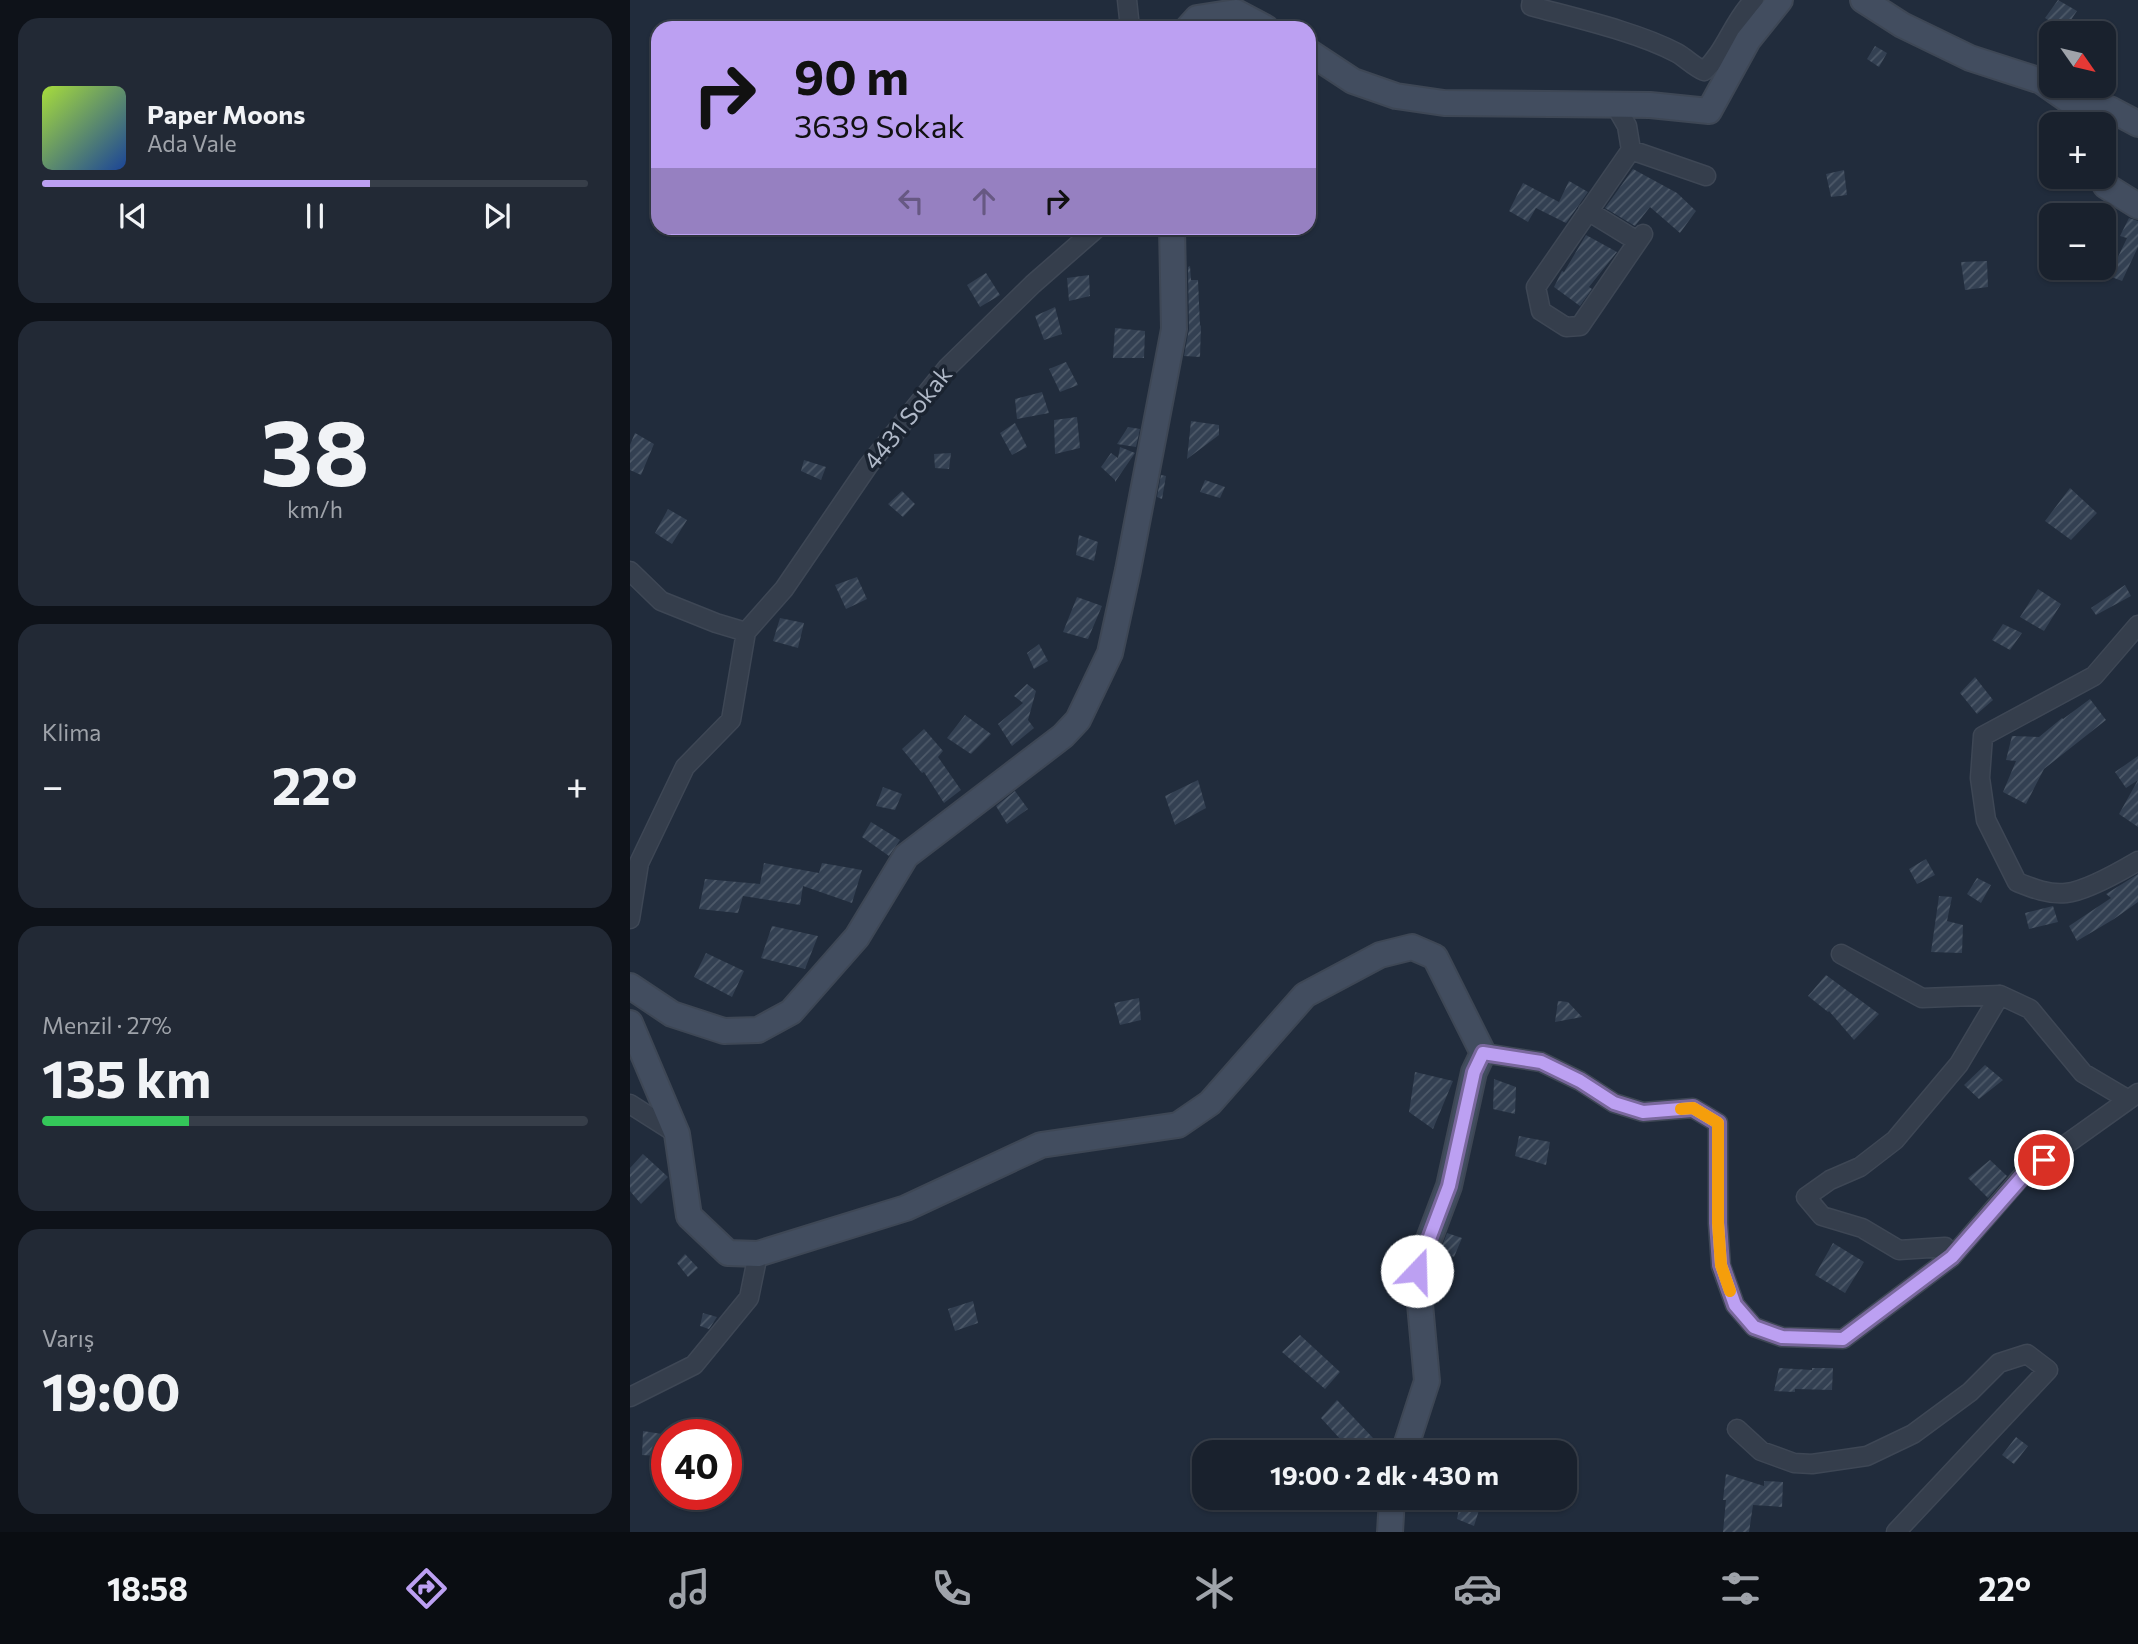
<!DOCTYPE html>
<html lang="tr">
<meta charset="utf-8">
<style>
:root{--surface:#19212d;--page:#222935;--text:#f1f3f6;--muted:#9fa3aa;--line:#373e49;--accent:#bca0f2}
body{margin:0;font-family:Commissioner,sans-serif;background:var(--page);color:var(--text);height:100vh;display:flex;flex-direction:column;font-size:26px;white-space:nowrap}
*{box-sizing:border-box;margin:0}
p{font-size:23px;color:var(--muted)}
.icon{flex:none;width:38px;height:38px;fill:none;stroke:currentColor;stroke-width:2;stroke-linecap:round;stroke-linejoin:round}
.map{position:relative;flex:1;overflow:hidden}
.side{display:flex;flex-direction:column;gap:18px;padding:18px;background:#0e1219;width:630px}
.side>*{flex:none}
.top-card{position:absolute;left:21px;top:21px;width:665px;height:214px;border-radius:21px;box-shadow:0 2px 5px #0004,0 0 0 2px var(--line);background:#bca0f2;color:#111;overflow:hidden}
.needle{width:46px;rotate:124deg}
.controls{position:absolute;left:1409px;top:21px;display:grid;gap:14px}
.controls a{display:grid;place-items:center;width:77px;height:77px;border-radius:14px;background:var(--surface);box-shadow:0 2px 5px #0004,0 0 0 2px var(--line);font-size:35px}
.speed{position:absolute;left:21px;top:1419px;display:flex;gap:14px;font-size:35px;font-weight:700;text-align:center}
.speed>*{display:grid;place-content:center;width:91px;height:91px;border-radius:50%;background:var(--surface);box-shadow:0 2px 5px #0004,0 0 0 2px var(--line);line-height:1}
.speed .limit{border:10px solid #d22;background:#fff;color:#111}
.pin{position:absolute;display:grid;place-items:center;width:60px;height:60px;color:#fff;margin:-30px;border:4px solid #fff;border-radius:50%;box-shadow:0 2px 7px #0007}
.me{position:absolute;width:77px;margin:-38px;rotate:21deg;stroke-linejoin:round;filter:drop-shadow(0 0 5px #0008)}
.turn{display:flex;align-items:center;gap:24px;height:147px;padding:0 28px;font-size:32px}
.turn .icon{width:91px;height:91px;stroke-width:2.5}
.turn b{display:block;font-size:49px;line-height:60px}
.lanes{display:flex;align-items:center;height:66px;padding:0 28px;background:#0003;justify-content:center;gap:35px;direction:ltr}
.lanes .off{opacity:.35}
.big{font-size:52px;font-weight:700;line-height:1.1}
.side .widget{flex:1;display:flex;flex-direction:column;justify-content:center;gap:10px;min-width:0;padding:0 24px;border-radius:21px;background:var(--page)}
.side .dial{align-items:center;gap:0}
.dial b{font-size:91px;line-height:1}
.song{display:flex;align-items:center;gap:21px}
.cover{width:84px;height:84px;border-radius:10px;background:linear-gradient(135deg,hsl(80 70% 55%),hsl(220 70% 35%))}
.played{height:7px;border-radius:4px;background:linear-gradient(90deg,var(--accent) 60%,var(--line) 60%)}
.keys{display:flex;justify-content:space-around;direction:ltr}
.heat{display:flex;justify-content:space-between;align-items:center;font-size:38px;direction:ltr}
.charge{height:10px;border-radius:5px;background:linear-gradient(90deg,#34c759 27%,var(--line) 0)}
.trip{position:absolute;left:562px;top:1440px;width:385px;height:70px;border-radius:21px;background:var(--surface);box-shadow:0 2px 5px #0004,0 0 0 2px var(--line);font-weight:700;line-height:70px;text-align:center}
.dock{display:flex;height:112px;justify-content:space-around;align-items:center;background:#0a0d12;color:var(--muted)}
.dock .icon{width:49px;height:49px}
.dock .selected{color:var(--accent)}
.dock b{font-size:32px;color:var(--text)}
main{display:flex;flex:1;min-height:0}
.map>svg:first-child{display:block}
.building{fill:url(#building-hatch)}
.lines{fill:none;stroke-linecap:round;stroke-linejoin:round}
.street-casing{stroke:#3e4755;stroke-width:21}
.secondary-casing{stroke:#3e4755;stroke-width:28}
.street{stroke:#353e4c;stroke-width:18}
.secondary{stroke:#424d5f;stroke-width:24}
.route-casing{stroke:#7a689d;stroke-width:18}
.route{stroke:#bca0f2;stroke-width:12}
.slow{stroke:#f59e0b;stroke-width:12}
.labels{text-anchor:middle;stroke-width:7;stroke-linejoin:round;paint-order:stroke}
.street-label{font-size:24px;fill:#b0b9c8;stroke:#1a2330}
</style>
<main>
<section class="side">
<div class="widget">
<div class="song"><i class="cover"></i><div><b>Paper Moons</b><p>Ada Vale</p></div></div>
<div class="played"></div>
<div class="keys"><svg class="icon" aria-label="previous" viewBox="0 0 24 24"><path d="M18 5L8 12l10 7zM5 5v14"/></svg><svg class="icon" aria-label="pause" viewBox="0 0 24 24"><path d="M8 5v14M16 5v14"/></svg><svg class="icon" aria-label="next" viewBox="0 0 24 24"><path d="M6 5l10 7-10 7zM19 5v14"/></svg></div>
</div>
<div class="widget dial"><b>38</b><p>km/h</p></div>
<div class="widget"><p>Klima</p>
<div class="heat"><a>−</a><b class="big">22°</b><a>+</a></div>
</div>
<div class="widget"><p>Menzil · 27%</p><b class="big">135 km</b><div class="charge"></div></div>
<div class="widget"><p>Varış</p><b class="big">19:00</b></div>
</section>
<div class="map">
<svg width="1508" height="1532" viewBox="0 0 1508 1532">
<defs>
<pattern id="building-hatch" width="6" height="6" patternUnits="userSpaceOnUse" patternTransform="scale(1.75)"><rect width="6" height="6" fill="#334052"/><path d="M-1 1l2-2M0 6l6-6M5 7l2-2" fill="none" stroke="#4e5a69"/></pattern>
</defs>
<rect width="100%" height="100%" fill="#212c3c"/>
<path class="building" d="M1428 0 1447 11 1434 30 1415 18Z
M1245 46 1257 53 1249 67 1237 59Z
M1003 169 1047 193 1066 211 1050 233 1020 207 1005 226 975 208Z
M1214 170 1217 195 1201 197 1196 174Z
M939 181 958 192 936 223 906 208 898 222 879 211 893 183 929 202Z
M1499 218 1508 221V247L1492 281 1479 276 1497 238 1490 236Z
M956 235 987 252 959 287 962 289 950 306 924 287 932 271 934 272Z
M1357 261 1358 287 1335 290 1331 262Z
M560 266 561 280H568L570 326 571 325 570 357 554 356 559 329 558 267Z
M356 273 370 295 350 307 337 285Z
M459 275 460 296 439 301 437 278Z
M425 307 432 334 414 340 405 316Z
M485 328 515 331 514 358H483Z
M436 362 448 385 430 392 419 369Z
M412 392 419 413 387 419 385 399Z
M447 417 450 448 425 454 424 420Z
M561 421 589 425V435L557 459Z
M385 423 397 447 382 455 370 433Z
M498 427 510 429 506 447 487 444Z
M5 433 24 444 11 475 0 470V445Z
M490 447 505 453 485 482V480L471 467 481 453 488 458Z
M321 453 319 469 305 468 304 454Z
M174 460 196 467 191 480 171 471Z
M531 475 536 476 532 499 527 497Z
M575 480 595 487 590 498 570 492Z
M1440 488 1467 513 1441 540 1415 521Z
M272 491 285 504 273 517 258 504Z
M38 509 57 520 42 544 25 533Z
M449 535 468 542 464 561 446 555Z
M227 577 237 599 216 609 205 585Z
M1495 585 1501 596 1466 615 1461 608Z
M1408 589 1431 604 1414 631 1390 617Z
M447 597 472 606 458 639 433 632Z
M150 618 174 623 168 648 143 641Z
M1373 624 1392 633 1380 650 1362 640Z
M409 644 418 661 404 669 397 653Z
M1345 677 1363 700 1347 714 1330 693Z
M397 684 406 691 398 720 404 728 382 746 368 724 393 703 384 696Z
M1460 699 1476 720 1414 769 1396 804 1373 792 1386 761 1376 760 1382 736 1409 737 1432 718 1433 719Z
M335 715 361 734 341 754 317 738Z
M294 729 313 751 308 757 331 790 314 803 294 772 292 773 272 749Z
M1508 756V827L1489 814 1508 780 1496 788 1485 772Z
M568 780 576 808 545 825 535 796Z
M253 787 272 794 265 810 246 806Z
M385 791 398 809 377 824 366 806Z
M241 822 270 840 259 856 232 837Z
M1296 859 1305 875 1287 884 1279 869Z
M134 863 189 873 192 863 232 870 222 903 173 886 170 905 113 896 108 913 69 909 75 879 130 884Z
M1508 874V902L1484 919 1447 941 1439 926 1481 898 1476 894Z
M1347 878 1361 885 1351 903 1337 894Z
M1309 896 1322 897 1317 921 1333 925 1332 953 1301 952Z
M1423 906 1428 922 1399 929 1395 913Z
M142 926 188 936 175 969 131 958Z
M76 953 114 971 102 997 64 977Z
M1196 975 1249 1014 1224 1040 1199 1011 1198 1012 1178 996Z
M509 998 511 1020 490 1025 484 1003Z
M928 1001 938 1002 952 1017 925 1022Z
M1355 1065 1373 1080 1349 1099 1334 1085Z
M785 1072 823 1081 803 1129 779 1112Z
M864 1079 886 1087 885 1114 863 1109Z
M889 1136 920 1142 916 1165 885 1156Z
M13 1154 38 1177 11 1204 0 1191V1168Z
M1360 1160 1377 1176 1358 1198 1338 1178Z
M817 1233 832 1238 824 1257 810 1251Z
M1203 1243 1234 1262 1215 1293 1185 1275Z
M55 1254 68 1268 58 1277 47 1263Z
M343 1301 348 1323 325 1331 318 1309Z
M73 1313 87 1317 79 1329 70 1326Z
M670 1335 710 1372 695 1389 652 1352Z
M1149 1368 1182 1370V1368H1203L1202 1390 1165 1389V1392L1144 1391Z
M707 1400 743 1438 733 1452H722L691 1418Z
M13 1431 32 1434 28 1456 12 1455Z
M1386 1437 1398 1446 1384 1464 1372 1455Z
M848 1438 885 1450V1452H844Z
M1096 1474 1134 1486V1481L1153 1482 1152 1507 1123 1505 1119 1532H1093L1096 1500H1093Z
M830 1504 849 1510 844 1526 827 1519Z"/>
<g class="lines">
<defs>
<path id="street" d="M497 0 500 28
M902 0 901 6C945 18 1008 32 1047 53 1056 58 1063 66 1074 71 1096 51 1103 21 1124 0
M985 105 997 126 1001 150 906 287 911 311 936 327 950 326 1013 234
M1001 150 1076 176
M958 211 1007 241
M0 571 31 601 86 623 116 632 101 720 55 767 9 863 0 919
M1508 625 1464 676 1353 736 1350 778 1356 820 1387 882C1402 888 1419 895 1436 893 1455 891 1491 871 1508 861
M116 632 154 589 238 466 317 368 403 284 467 228
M1211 954 1292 998 1370 995 1400 1009 1453 1073 1497 1099
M853 1053 911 1062 950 1081 984 1103 1013 1112 1063 1108 1088 1123V1224L1091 1266 1105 1305 1124 1327 1152 1337 1213 1339 1322 1257 1393 1175 1508 1093
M0 1104 47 1134
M1322 1257 1315 1247 1269 1250 1232 1228 1192 1216 1176 1197 1200 1180 1230 1167 1265 1140 1329 1064 1370 995
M0 1397 64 1365 119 1298 128 1254
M1107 1429 1131 1451 1164 1463 1182 1464 1237 1456 1283 1434 1340 1392 1369 1363 1397 1354 1418 1370 1266 1532"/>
<path id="secondary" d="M1233 0 1272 25 1340 58 1411 81 1451 109H1480L1508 124
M558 28 567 18 606 12 636 28
M679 52 723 81 766 96 814 103 1020 105 1079 111 1118 40 1150 0
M1470 177 1476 186 1508 206
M0 986 42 1014 94 1031 128 1030 161 1012 227 937 276 856 433 736 448 720 480 653 498 570 544 329 542 228
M0 1023 47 1134 59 1216 98 1253 128 1254 276 1208 411 1145 548 1125 580 1103 675 995 750 955 782 947 805 957 853 1053 844 1072 819 1186 787 1271 797 1381 774 1452
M760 1532 762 1498"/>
</defs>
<use href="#street" class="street-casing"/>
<use href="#secondary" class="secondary-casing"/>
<use href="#street" class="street"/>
<use href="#secondary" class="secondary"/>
</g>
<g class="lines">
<defs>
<path id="route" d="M787 1271 819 1186 844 1072 853 1053 911 1062 950 1081 984 1103 1013 1112 1063 1108 1088 1123V1223L1091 1265 1105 1305 1124 1327 1152 1337 1213 1339 1322 1257 1394 1175 1414 1160"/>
</defs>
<use href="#route" class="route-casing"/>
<use href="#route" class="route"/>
<path class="slow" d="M1051 1109 1063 1108 1088 1123V1223L1091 1265 1100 1291"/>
</g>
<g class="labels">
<g class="street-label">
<text transform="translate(278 418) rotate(-51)" y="8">4431 Sokak</text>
</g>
</g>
</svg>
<div class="controls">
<a><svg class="needle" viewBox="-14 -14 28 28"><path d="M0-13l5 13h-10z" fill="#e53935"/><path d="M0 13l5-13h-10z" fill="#9fa3aa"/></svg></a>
<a>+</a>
<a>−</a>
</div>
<div class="speed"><div class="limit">40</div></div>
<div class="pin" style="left:1414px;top:1160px;background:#d93025"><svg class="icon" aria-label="arrive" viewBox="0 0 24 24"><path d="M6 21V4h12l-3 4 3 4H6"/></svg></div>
<svg class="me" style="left:787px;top:1271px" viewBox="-20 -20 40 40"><circle r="19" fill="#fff"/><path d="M0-13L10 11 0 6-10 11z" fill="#bca0f2"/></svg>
<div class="trip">19:00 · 2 dk · 430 m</div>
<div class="top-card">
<div class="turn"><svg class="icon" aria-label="right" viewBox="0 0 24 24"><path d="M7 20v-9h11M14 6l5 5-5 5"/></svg><div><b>90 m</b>3639 Sokak</div></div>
<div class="lanes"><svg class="icon off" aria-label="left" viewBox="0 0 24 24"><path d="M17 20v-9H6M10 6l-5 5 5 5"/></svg><svg class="icon off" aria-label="ahead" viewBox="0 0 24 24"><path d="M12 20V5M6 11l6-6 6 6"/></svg><svg class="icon" aria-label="right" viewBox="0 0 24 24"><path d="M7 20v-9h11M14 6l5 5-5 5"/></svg></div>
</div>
</div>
</main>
<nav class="dock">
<b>18:58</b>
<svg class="icon selected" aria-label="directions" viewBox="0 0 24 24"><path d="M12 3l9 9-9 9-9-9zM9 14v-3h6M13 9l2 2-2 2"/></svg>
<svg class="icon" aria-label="music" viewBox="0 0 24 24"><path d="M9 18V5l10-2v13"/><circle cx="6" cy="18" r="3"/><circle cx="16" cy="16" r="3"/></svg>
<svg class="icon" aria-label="phone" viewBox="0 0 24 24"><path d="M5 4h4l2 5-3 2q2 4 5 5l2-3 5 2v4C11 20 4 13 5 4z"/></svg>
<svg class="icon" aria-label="climate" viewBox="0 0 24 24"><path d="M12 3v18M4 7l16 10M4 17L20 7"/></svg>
<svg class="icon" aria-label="car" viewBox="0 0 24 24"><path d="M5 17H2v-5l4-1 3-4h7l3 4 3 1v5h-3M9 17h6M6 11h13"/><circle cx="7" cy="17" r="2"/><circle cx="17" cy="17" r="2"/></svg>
<svg class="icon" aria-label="filters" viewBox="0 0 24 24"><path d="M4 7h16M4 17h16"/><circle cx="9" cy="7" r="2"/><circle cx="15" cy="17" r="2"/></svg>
<b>22°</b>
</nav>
